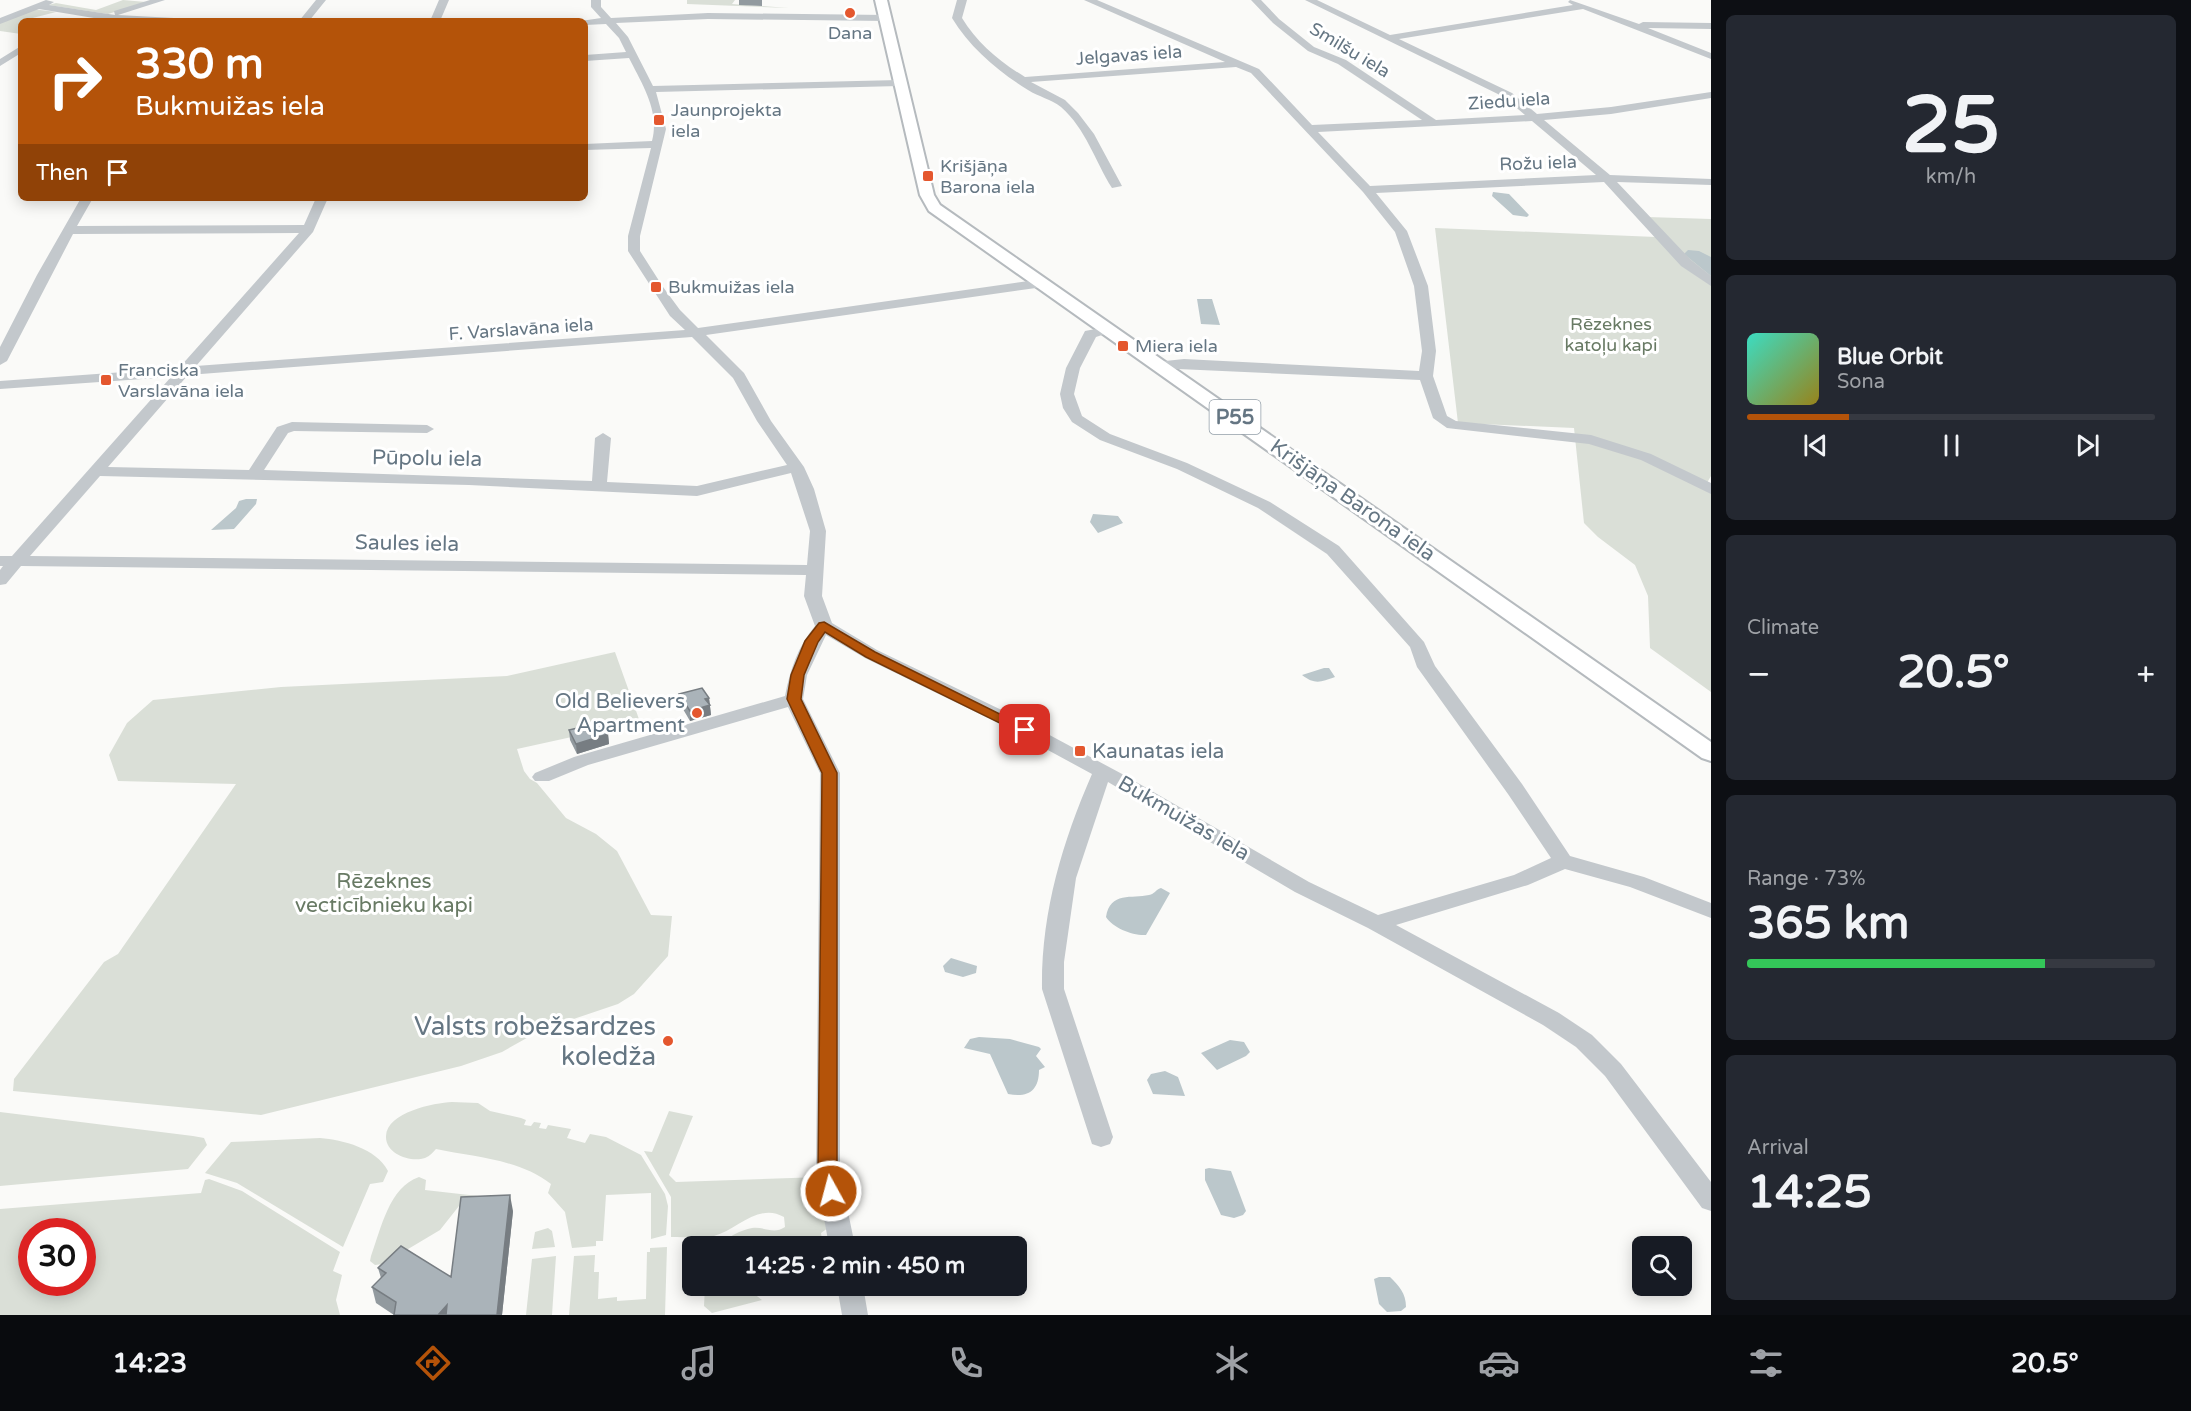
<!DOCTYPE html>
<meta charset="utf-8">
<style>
:root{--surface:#171b24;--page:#242831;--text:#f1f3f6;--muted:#9ea1a6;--line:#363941;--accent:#b45309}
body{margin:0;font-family:"Varela Round",sans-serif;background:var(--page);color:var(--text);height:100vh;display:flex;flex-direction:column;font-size:22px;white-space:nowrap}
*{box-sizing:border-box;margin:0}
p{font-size:20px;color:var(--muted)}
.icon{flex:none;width:33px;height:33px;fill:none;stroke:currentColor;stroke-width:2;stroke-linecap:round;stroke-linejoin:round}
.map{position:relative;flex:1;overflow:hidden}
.details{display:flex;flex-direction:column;gap:15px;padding:15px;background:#0d0f14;width:480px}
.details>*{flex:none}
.top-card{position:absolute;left:18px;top:18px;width:570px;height:183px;border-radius:9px;box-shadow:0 3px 15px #0003;background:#b45309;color:#fff;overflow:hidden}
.controls{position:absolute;left:1632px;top:1236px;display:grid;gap:12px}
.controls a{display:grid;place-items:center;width:60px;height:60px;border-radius:9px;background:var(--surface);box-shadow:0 3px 15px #0003;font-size:30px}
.speed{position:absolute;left:18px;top:1218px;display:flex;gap:12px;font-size:30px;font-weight:700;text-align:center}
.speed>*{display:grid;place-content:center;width:78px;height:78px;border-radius:50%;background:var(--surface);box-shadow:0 3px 15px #0003;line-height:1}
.speed .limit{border:9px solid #d22;background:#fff;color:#111}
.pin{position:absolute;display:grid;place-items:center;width:51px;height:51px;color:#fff;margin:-26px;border-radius:12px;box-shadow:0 3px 9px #0006}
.me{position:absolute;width:66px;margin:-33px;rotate:353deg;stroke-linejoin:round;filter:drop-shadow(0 0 4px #0008)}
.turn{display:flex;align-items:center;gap:21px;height:126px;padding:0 18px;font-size:27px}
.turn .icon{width:78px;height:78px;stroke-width:2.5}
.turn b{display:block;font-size:42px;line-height:51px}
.then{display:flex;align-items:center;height:57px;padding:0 18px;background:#0003;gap:12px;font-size:22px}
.big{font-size:45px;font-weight:800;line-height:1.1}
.details .widget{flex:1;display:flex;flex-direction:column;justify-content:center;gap:9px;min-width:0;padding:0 21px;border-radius:9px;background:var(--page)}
.details .dial{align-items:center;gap:0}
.dial b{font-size:78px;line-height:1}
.song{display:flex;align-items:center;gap:18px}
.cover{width:72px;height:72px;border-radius:9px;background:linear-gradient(135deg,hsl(170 70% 55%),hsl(50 70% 35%))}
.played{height:6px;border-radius:3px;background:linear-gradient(90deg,var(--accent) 25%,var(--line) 25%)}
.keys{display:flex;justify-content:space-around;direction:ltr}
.heat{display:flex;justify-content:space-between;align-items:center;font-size:33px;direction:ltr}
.charge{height:9px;border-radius:4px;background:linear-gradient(90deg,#34c759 73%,var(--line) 0)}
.trip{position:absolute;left:682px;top:1236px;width:345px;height:60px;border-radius:9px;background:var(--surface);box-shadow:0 3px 15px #0003;font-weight:800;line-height:60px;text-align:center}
.tabs{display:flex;height:96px;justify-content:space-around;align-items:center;background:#090b0e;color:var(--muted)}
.tabs .icon{width:42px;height:42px}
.tabs .current{color:var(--accent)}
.tabs b{font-size:27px;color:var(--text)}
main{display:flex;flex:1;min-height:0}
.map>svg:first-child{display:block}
.green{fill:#dadfd7;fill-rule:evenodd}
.water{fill:#bbc7cb}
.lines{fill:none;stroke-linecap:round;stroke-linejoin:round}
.major-casing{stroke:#b5babe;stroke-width:4}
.minor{fill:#c3c8cc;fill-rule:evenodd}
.major{fill:#fff;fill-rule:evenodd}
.wall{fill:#929a9f}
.shaded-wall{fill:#777d82}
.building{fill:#aab3b9;stroke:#777d82;stroke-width:1.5}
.route{fill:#b45309;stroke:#753606;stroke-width:1.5}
.poi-dot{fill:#e4572e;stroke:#fff;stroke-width:2}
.labels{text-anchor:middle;stroke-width:6;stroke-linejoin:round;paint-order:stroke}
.far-poi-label{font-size:18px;fill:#657683;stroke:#fff;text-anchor:start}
.far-street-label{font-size:18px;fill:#657683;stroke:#fff}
.far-park-label{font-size:18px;fill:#687a64;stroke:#fff}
.shield{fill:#fff;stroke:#939fa8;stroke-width:1.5}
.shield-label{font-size:20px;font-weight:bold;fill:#657683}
.street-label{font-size:21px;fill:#657683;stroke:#fff}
.poi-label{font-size:21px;fill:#657683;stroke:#fff;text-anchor:end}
.park-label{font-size:21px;fill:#687a64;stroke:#fff}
.near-poi-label{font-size:26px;fill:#657683;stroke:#fff;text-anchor:end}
</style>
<main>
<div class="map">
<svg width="1711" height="1315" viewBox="0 0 1711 1315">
<rect width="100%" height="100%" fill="#fafaf8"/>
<path class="green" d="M123 0 146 2 108 14 48 5 56 3 96 10Z
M687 0H735L732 4 789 8 687 4Z
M33 9 56 12 21 21V34L0 31V23Z
M1647 217 1711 219V277L1689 261Z
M1435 228 1656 237 1711 284V476L1704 488 1711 492V692L1650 648 1648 596 1635 565 1598 537 1584 523 1574 428 1458 423Z
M615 652 640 722 517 749 524 771 530 779 537 783 566 818 596 834 617 851 651 915 672 916 668 956 634 994 618 1004 541 1030 502 1052 461 1066 261 1115 13 1091 14 1079 104 962 118 954 236 784 118 781 109 755 127 723 153 700 281 687 507 676Z
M452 1102 478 1103 490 1111 521 1118 526 1120 524 1125 531 1126 534 1122 541 1123 539 1128 546 1129 548 1125 571 1129 567 1138 585 1143 590 1134 606 1137 641 1155 665 1194 668 1206 666 1235 651 1239V1193L606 1195 603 1241H596V1246L572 1248 565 1212 548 1193 551 1184C519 1159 474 1157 436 1149 433 1152 430 1156 425 1158 411 1163 385 1154 386 1136 387 1112 434 1103 452 1102Z
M669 1111 693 1116 669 1175 676 1182 821 1177 828 1228 821 1233 823 1246H720C726 1237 741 1230 752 1228 764 1226 773 1235 785 1227L784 1217C759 1202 737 1230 714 1236 700 1239 685 1237 671 1237V1197L644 1151 652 1152Z
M0 1112 193 1136 204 1138 207 1145 188 1169 0 1186Z
M320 1138C343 1140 376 1148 388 1171L383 1182 370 1184 343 1247 237 1183 205 1173 231 1142Z
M419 1177 426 1180 425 1190 478 1196 477 1200 459 1206 440 1230 383 1264 375 1265 370 1261 371 1256C381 1229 389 1187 419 1177Z
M209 1179 242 1191 340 1252 333 1271 342 1275 336 1300 340 1315H0V1209L201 1193 205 1180ZM32 1232H82V1282H32Z
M548 1228 552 1231 555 1247 532 1249 535 1232Z
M667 1247 665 1315H569L574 1256 595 1255 594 1272H599L598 1299 617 1297V1301L646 1299 647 1252H650V1248Z
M556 1256 552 1315H526L532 1259Z
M705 1286H744L762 1300 712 1313 704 1306Z"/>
<path class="water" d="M1493 192 1509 194 1529 215 1527 217 1513 215 1492 196Z
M1688 250 1699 251 1711 257V276L1684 254Z
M1197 299H1212L1220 325 1201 324Z
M246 499H257L256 504 234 529 211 530 236 508 239 501Z
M1093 514 1118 516 1123 523 1098 533 1090 522Z
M1324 668H1329L1335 677C1321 682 1315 685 1302 675Z
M1161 888 1170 893 1146 935C1133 936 1113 928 1106 917 1110 891 1132 899 1149 895 1155 894 1155 890 1161 888Z
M951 958 977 966 976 973 963 977 945 972 943 966Z
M979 1037 1010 1039 1039 1047 1041 1049 1036 1056 1045 1067 1039 1070C1039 1091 1028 1098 1008 1094L990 1054 964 1048 970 1039Z
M1230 1040 1244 1042 1250 1052 1246 1056 1217 1070 1201 1053Z
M1165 1071 1178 1077 1185 1096 1153 1094 1147 1080 1151 1074Z
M1209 1168 1231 1171 1246 1211 1243 1215 1234 1218 1221 1215 1205 1180V1169Z
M1379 1277H1390C1399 1286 1406 1293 1406 1307L1401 1311 1387 1312 1379 1304 1374 1279Z"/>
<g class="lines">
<defs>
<path id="major" d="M875 0H887L934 195 940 205 1711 742V761L1702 758 929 211 920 195Z"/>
</defs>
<use href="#major" class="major-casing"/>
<path class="minor" d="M46 0 54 2 49 5 115 15 114 11 150 0H165L118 15 174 18 179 21H112L39 9 0 24V18Z
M316 0H326L309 21H299Z
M439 0H449L440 21H430Z
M591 0H601V7L611 18 708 13 886 15 891 18 886 21 708 19 616 23 628 37 653 86 899 80 904 83 899 86 656 92 666 129 640 236V251L663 287 680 310 698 328 1043 279 1050 283 1043 287 706 335 744 373 771 421 804 467 814 489 826 531 822 596 832 623 877 650 1014 716 1124 775 1309 882 1378 915 1514 875 1551 858 1508 794 1417 667 1410 647 1327 554 1258 508 1177 469 1100 440 1072 422 1063 408 1060 394 1066 368 1085 331 1111 326V332L1096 337 1080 368 1074 394 1082 416 1110 434 1187 463 1270 502 1339 546 1424 642 1435 666 1522 784 1570 856 1644 877 1711 903V918L1630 887 1565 869 1528 885 1396 925 1559 1013 1592 1035 1621 1064 1711 1182V1211L1702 1208 1605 1076 1576 1047 1543 1025 1368 928 1295 892 1108 782 1076 878 1064 962V989L1113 1137 1110 1144 1101 1147 1092 1144 1042 989C1041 913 1062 843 1092 774L1000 724 865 658 826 635 807 675 803 699 840 773V1173L855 1246H829L816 1173 820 773 788 707 588 765 549 781H535L532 777 535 773 574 757 785 696C790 670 798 646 815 626L804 596 806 575 21 566 6 584 0 585V570L3 566H0V556H12L171 377 0 389V381L179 368 299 233 73 234 7 361 0 365V347L37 275 81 198H93L77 226 304 225 316 198H328L313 232 196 366 685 330 670 316 628 251V236L651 148 585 150V144L652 141C660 111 642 84 629 58L585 61V55L626 52 619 38 606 24 585 25V21H581L601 18 591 7ZM692 337 733 378 757 421 787 465 697 486 607 482 611 438 603 433 595 438 592 481 264 470 288 433 294 431 427 433 434 429 427 425 292 422 277 427 249 470 108 467 188 375ZM791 473 810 531 807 565 30 556 100 476 469 485 697 496Z
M957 0H967L962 18C977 43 1000 62 1025 77L1225 62 1084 0H1097L1259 69 1312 125 1422 120 1338 64 1308 51 1273 23 1251 0H1261L1279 19 1314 47 1346 60 1436 120 1525 115 1504 97 1305 0H1317L1390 35 1573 5 1568 2 1570 0 1639 24 1643 22 1711 23V29L1648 28 1711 53V59L1583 9 1399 39 1512 93 1537 114 1611 107 1711 92V98L1611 114 1544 120 1610 175 1711 179V185L1617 182 1691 260 1711 276V286L1681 266 1604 182 1376 193 1407 231 1428 286 1436 351 1433 376 1447 416 1456 421 1591 435 1651 454 1711 483V494L1641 460 1589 444 1447 428 1433 418 1420 380 1156 368V362L1184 359 1419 371 1422 351 1414 286 1395 232 1363 192 1251 73 1236 67 1031 82 1065 100 1078 113 1094 134 1122 186 1112 188C1095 161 1086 129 1061 107 1051 99 1039 97 1028 90 999 72 970 48 952 18ZM1532 121 1596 175 1370 186 1318 132Z
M21 46V53L0 66V59Z
M837 1286H863L868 1315H842Z"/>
<use href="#major" class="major"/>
</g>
<path class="wall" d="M739 0H762V6L739 5Z
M679 694 709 698 711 715 690 721 680 704Z
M569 730 608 734 609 744 577 754 570 740Z
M513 1211 502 1315H394L376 1303 372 1287 381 1278 378 1268 451 1277Z"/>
<path class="shaded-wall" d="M709 698 711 715 690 721V711L705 699Z
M608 734 609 744 577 754 576 744Z
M510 1195 513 1211 502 1315H497Z
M447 1305 449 1315H438Z"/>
<path class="building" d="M702 688 709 698 705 699 710 705 690 711 679 694Z
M602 722 608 734 576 744 569 730Z
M510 1195 497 1315H446L447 1305 438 1315H394L396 1302 372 1287 386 1273 378 1268 401 1246 451 1277 461 1197Z"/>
<path class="route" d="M824 622 875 652 1032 730 1030 733H1020L866 657 825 632 818 642 804 675 801 699 837 773V1173L841 1191 838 1197 831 1199 825 1197 818 1173 822 773 787 699 791 675 805 641 819 623Z"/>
<g class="poi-dot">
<circle cx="850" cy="13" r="6"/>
<rect x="653" y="114" width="12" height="12" rx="3"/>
<rect x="922" y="170" width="12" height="12" rx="3"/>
<rect x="650" y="281" width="12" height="12" rx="3"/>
<rect x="1117" y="340" width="12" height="12" rx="3"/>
<rect x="100" y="374" width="12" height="12" rx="3"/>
<circle cx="697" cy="713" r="6"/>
<rect x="1074" y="745" width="12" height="12" rx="3"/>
<circle cx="668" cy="1041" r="6"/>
</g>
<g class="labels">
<g class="far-poi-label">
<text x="850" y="39" text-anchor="middle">Dana</text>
<text x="671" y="116">Jaunprojekta<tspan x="671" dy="21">iela</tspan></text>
<text x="940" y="172">Krišjāņa<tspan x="940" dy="21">Barona iela</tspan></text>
<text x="668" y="293">Bukmuižas iela</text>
<text x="1135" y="352">Miera iela</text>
<text x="118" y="376">Franciska<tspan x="118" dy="21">Varslavāna iela</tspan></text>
</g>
<g class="far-street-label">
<text transform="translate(1350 50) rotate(31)" y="6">Smilšu iela</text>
<text transform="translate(1129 55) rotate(-4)" y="6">Jelgavas iela</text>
<text transform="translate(1509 101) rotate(-4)" y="6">Ziedu iela</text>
<text transform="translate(1538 163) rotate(-2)" y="6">Rožu iela</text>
<text transform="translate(521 329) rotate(-4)" y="6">F. Varslavāna iela</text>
</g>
<g class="far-park-label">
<text x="1611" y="330">Rēzeknes<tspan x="1611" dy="21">katoļu kapi</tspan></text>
</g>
<rect class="shield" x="1209.5" y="400" width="51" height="34" rx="4.5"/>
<g class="shield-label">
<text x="1235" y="424">P55</text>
</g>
<g class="street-label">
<text transform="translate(427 458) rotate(1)" y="7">Pūpolu iela</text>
<text transform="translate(1353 500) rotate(35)" y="7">Krišjāņa Barona iela</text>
<text transform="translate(407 543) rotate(1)" y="7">Saules iela</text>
<text transform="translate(1184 818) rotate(30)" y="7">Bukmuižas iela</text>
</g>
<g class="poi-label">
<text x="685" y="708">Old Believers<tspan x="685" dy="24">Apartment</tspan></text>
<text x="1092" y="758" text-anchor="start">Kaunatas iela</text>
</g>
<g class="park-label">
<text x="384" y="888">Rēzeknes<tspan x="384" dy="24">vecticībnieku kapi</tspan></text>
</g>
<g class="near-poi-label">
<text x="656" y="1035">Valsts robežsardzes<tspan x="656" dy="30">koledža</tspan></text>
</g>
</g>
</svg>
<div class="controls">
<a><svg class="icon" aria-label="search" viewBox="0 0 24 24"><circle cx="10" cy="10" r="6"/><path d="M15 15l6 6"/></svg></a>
</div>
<div class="speed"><div class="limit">30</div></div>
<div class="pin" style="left:1025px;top:730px;background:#d93025"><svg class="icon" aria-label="arrive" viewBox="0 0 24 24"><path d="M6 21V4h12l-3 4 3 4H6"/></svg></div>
<svg class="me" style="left:831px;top:1191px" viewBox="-20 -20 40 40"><circle r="17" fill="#b45309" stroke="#fff" stroke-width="3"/><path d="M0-11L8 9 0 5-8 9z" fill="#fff"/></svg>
<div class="trip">14:25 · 2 min · 450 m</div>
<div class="top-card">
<div class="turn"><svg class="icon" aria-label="right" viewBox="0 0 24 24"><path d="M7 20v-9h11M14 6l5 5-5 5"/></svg><div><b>330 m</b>Bukmuižas iela</div></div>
<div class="then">Then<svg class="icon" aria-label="arrive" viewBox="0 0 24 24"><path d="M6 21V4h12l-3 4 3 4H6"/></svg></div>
</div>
</div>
<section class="details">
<div class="widget dial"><b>25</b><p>km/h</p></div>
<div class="widget">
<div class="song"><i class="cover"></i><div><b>Blue Orbit</b><p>Sona</p></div></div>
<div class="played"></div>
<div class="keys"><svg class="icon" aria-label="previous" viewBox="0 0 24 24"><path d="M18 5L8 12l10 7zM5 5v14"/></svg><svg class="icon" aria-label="pause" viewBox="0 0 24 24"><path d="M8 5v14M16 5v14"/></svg><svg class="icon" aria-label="next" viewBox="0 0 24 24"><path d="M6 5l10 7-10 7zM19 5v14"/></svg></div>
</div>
<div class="widget"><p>Climate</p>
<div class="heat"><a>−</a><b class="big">20.5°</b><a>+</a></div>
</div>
<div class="widget"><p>Range · 73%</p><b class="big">365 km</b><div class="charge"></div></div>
<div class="widget"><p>Arrival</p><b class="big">14:25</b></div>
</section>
</main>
<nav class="tabs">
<b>14:23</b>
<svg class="icon current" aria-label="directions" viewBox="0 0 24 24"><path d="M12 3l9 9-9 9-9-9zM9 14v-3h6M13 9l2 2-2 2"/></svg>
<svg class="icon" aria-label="music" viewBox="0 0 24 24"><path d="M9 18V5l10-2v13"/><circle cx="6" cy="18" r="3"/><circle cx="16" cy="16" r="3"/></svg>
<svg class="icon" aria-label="phone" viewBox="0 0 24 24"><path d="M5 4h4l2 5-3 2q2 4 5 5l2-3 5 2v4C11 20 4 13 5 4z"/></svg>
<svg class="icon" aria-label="climate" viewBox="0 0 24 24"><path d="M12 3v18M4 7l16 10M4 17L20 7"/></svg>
<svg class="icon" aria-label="car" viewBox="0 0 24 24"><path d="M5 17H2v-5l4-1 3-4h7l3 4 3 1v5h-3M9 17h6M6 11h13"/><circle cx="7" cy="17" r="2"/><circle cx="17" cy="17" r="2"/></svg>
<svg class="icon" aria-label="filters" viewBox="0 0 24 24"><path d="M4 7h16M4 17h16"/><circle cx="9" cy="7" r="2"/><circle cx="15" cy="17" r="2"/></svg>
<b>20.5°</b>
</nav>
